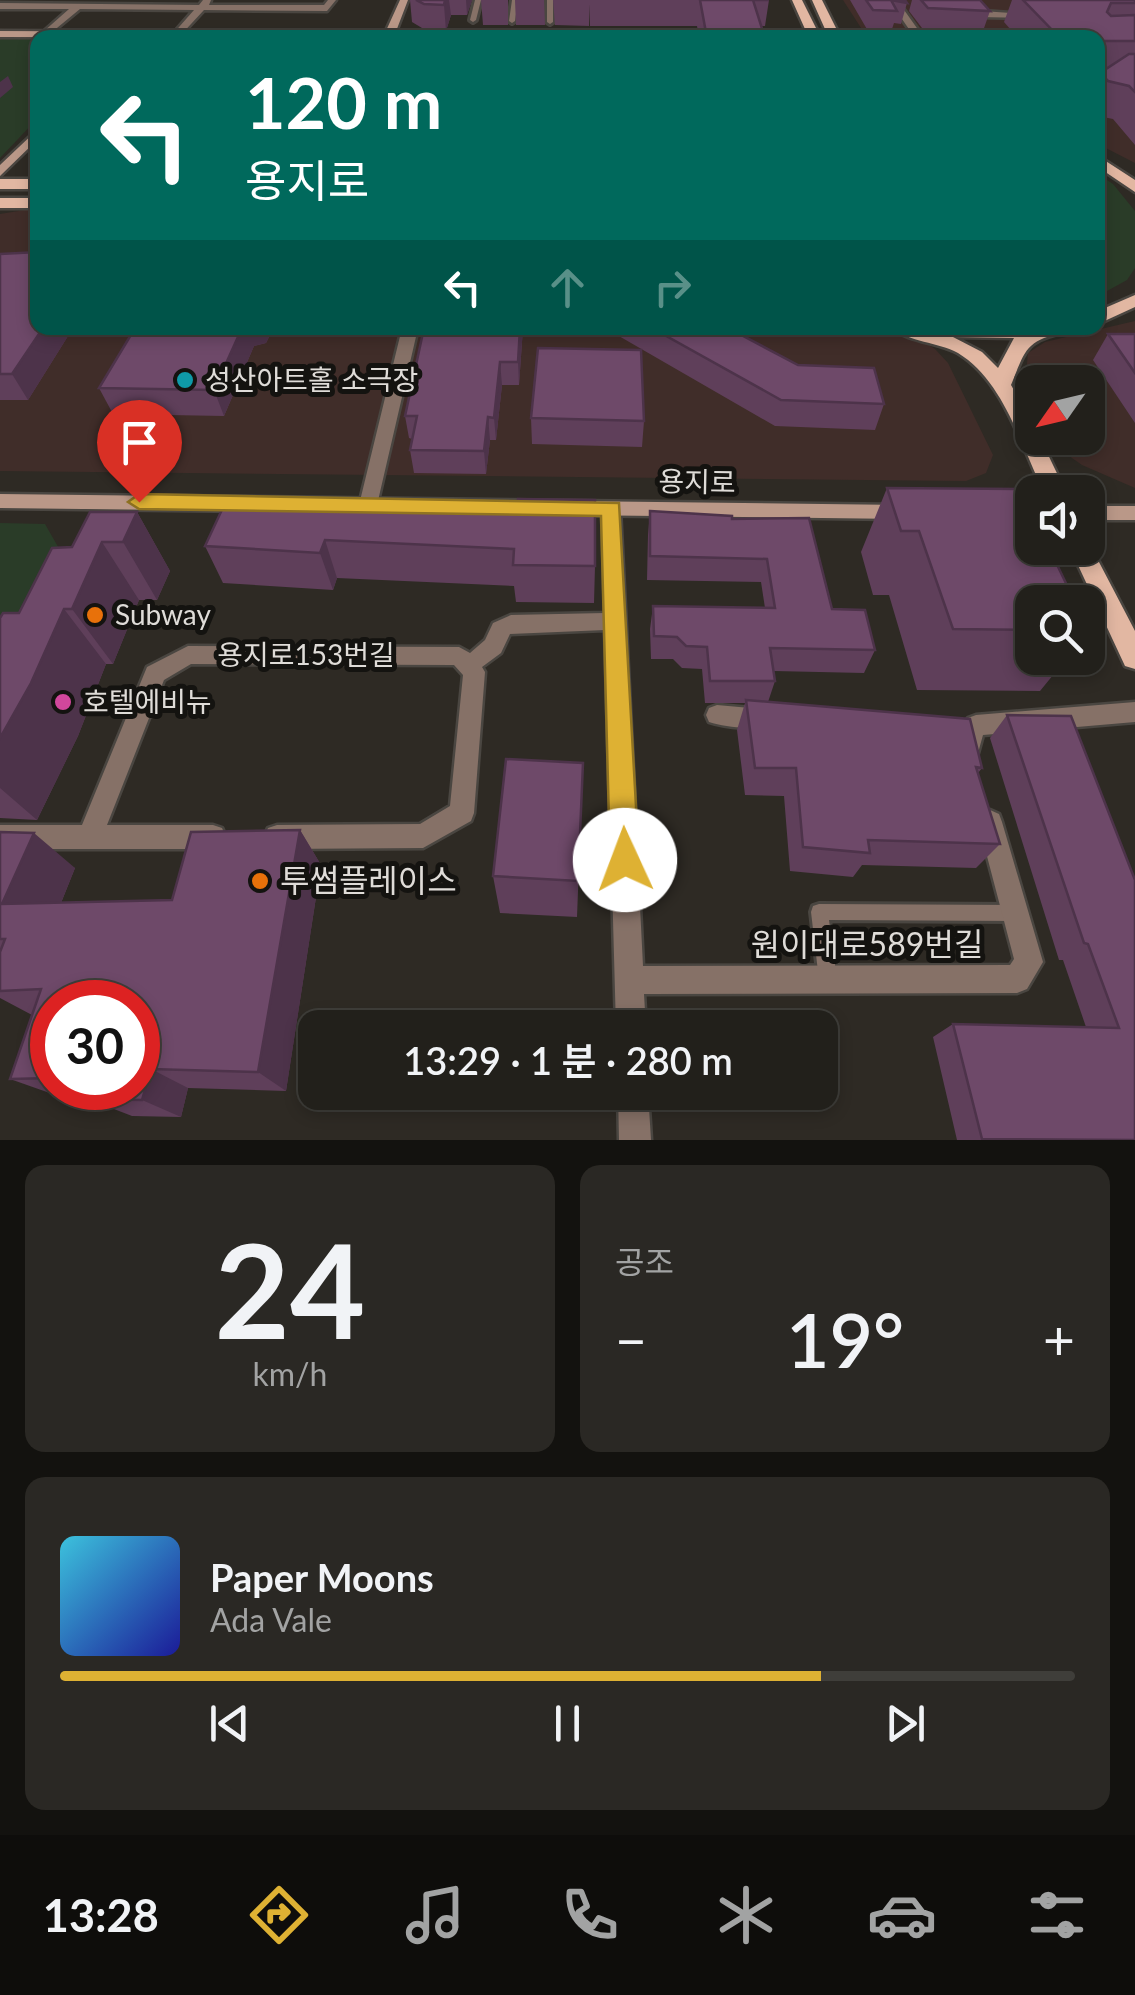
<!DOCTYPE html>
<html lang="ko">
<meta charset="utf-8">
<style>
:root{--surface:#22201b;--page:#2a2824;--text:#f1f3f6;--muted:#a2a3a3;--line:#3f3e3a;--accent:#deb133}
body{margin:0;font-family:Lato,"Noto Sans KR",sans-serif;background:var(--page);color:var(--text);height:100vh;display:flex;flex-direction:column;font-size:38px;white-space:nowrap}
*{box-sizing:border-box;margin:0}
p{font-size:32px;color:var(--muted)}
.icon{flex:none;width:55px;height:55px;fill:none;stroke:currentColor;stroke-width:2;stroke-linecap:round;stroke-linejoin:round}
.map{position:relative;height:1140px;overflow:hidden}
.drawer{display:flex;flex-direction:column;gap:25px;padding:25px;background:#13120f;flex:1}
.drawer>*{flex:none}
.guide{position:absolute;left:30px;top:30px;width:1075px;height:305px;border-radius:20px;box-shadow:0 5px 15px #0003,0 0 0 2px var(--line);background:#00695c;color:#fff;overflow:hidden}
.needle{width:65px;rotate:236deg}
.tools{position:absolute;left:1015px;top:365px;display:grid;gap:20px}
.tools a{display:grid;place-items:center;width:90px;height:90px;border-radius:20px;background:var(--surface);box-shadow:0 5px 15px #0003,0 0 0 2px var(--line);font-size:50px}
.speed{position:absolute;left:30px;top:980px;display:flex;gap:20px;font-size:50px;font-weight:700;text-align:center}
.speed>*{display:grid;place-content:center;width:130px;height:130px;border-radius:50%;background:var(--surface);box-shadow:0 5px 15px #0003,0 0 0 2px var(--line);line-height:1}
.speed .limit{border:15px solid #d22;background:#fff;color:#111}
.pin{position:absolute;display:grid;place-items:center;width:85px;height:85px;color:#fff;margin:-102px -42px;border-radius:50% 50% 50% 0;rotate:-45deg;box-shadow:0 0 10px #0007}
.pin .icon{rotate:45deg}
.me{position:absolute;width:110px;margin:-55px;rotate:358deg;stroke-linejoin:round;filter:drop-shadow(0 0 8px #0008)}
.turn{display:flex;align-items:center;gap:35px;height:210px;padding:0 50px;font-size:45px}
.turn .icon{width:130px;height:130px;stroke-width:2.5}
.turn b{display:block;font-size:70px;line-height:85px}
.lanes{display:flex;align-items:center;height:95px;padding:0 50px;background:#0003;justify-content:center;gap:50px;direction:ltr}
.lanes .off{opacity:.35}
.big{font-size:75px;font-weight:600;line-height:1.1}
.drawer .card{flex:1;display:flex;flex-direction:column;justify-content:center;gap:15px;min-width:0;padding:0 35px;border-radius:20px;background:var(--page)}
.drawer .dial{align-items:center;gap:0}
.dial b{font-size:130px;line-height:1}
.song{display:flex;align-items:center;gap:30px}
.cover{width:120px;height:120px;border-radius:15px;background:linear-gradient(135deg,hsl(190 70% 55%),hsl(240 70% 35%))}
.played{height:10px;border-radius:5px;background:linear-gradient(90deg,var(--accent) 75%,var(--line) 75%)}
.keys{display:flex;justify-content:space-around;direction:ltr}
.heat{display:flex;justify-content:space-between;align-items:center;font-size:55px;direction:ltr}
.drawer .tiles{flex:1;display:grid;gap:25px;grid-template-columns:1fr 1fr}
.card:last-child{grid-column:span 2}
.trip{position:absolute;left:298px;top:1010px;width:540px;height:100px;border-radius:20px;background:var(--surface);box-shadow:0 5px 15px #0003,0 0 0 2px var(--line);font-weight:600;line-height:100px;text-align:center}
.menu{display:flex;height:160px;justify-content:space-around;align-items:center;background:#0e0d0b;color:var(--muted)}
.menu .icon{width:70px;height:70px}
.menu .on{color:var(--accent)}
.menu b{font-size:45px;color:var(--text)}
.map>svg:first-child{display:block}
.commercial{fill:#402d29}
.green{fill:#2a3c28}
.lines{fill:none;stroke-linecap:round;stroke-linejoin:round}
.service-casing{stroke:#4a4641;stroke-width:6}
.minor-casing{stroke:#4a4641;stroke-width:5}
.secondary-casing{stroke:#4a4641;stroke-width:5}
.primary-casing{stroke:#4a4641;stroke-width:5}
.service{fill:#867167;fill-rule:evenodd}
.minor{fill:#867167;fill-rule:evenodd}
.secondary{fill:#ba9888;fill-rule:evenodd}
.primary{fill:#e2b7a2;fill-rule:evenodd}
.wall{fill:#5f3f5a;fill-rule:evenodd}
.shaded-wall{fill:#4d334a}
.building{fill:#6e4969;stroke:#4d334a;stroke-width:2.5}
.route{fill:#deb133;stroke:#907321;stroke-width:2.5}
.culture-dot{fill:#0f9aa8;stroke:#141310;stroke-width:4}
.food-dot{fill:#e8710a;stroke:#141310;stroke-width:4}
.hotel-dot{fill:#d1479c;stroke:#141310;stroke-width:4}
.labels{text-anchor:middle;stroke-width:10;stroke-linejoin:round;paint-order:stroke}
.poi-label{font-size:28px;fill:#dfdcd8;stroke:#141310;text-anchor:start}
.street-label{font-size:28px;fill:#dfdcd8;stroke:#141310}
.near-poi-label{font-size:32px;fill:#dfdcd8;stroke:#141310;text-anchor:start}
.near-street-label{font-size:32px;fill:#dfdcd8;stroke:#141310}
</style>
<div class="map">
<svg width="1135" height="1140" viewBox="0 0 1135 1140">
<rect width="100%" height="100%" fill="#2e2a24"/>
<path class="commercial" d="M843 0H1135L1098 38 881 37 863 31Z
M1098 44H1135V163L1098 144Z
M37 208 38 328H865L921 340 935 349 948 363 993 455 986 473 966 481 0 471V214Z
M1135 321V488L1082 465 1062 451 1054 438H1088V382H1032V395L1026 374 1028 353 1045 342Z"/>
<path class="green" d="M0 38H38L37 119 0 158Z
M1098 174 1113 184 1135 211V268L1127 280 1098 296Z
M0 523 45 524 61 552 0 652Z"/>
<g class="lines">
<defs>
<path id="service" d="M475 0H481L476 20 473 22 470 20Z
M512 0H518L515 21 512 23 509 21Z
M547 0H553V22L550 24 547 22Z
M819 904 1018 905 1024 907 1026 913 1024 919 1018 921 829 920 837 980 834 986 828 989 822 986 819 980 811 912 813 906Z"/>
<path id="minor" d="M203 0H211L209 5H324L328 0H336L327 11 204 10 178 38 172 35 194 10 80 9 46 37 43 32 69 9H0V3L199 5Z
M889 0H897L924 38H915Z
M964 0H973L982 11 1039 15 1034 18 979 17Z
M402 328H418L377 505 368 512 359 505Z
M611 502 620 509 643 966 1010 965 1014 959 978 822 981 814 990 810 999 814 1002 822 1043 962 1027 989 1017 993 644 994 646 1028H616L605 630 510 634 501 653 482 667 485 672 474 813 471 821 423 848 277 849 268 846 264 837 268 828 277 825 420 824 450 806 463 675 454 665 191 664 164 680 107 825H213L222 828 226 837 222 846 213 849H0V825H82L147 667 188 646 459 647 470 653 485 640 493 623 511 615 605 613 602 509Z
M1135 702V722L983 735 976 760 968 763 960 760C952 742 959 733 968 718L976 715Z
M717 705 773 710 776 717 773 724C755 730 727 728 709 722L706 715 709 708Z
M618 1092H648L651 1140H619Z"/>
<path id="secondary" d="M400 0H408L395 34 668 38 0 37V31L385 33Z
M38 129V139L0 176V165Z
M0 494 903 505 912 512 903 519 0 508Z
M1088 506H1135V520H1088Z"/>
<path id="primary" d="M792 0H802L821 38H809Z
M812 0H822L841 38H829Z
M1098 156 1135 180V192L1098 167Z
M0 179H38V189H0Z
M0 198H38V208H0Z
M1135 295V307L1098 324V311Z
M892 328H1067L1065 332C1025 341 1026 349 1011 385L1032 422V438H1040L1066 492H1044C1021 446 1004 381 958 353 938 342 909 342 892 328ZM953 337 1014 338 998 368 982 352Z
M1088 541 1135 631V669L1125 666 1070 548H1088Z"/>
</defs>
<use href="#service" class="service-casing"/>
<use href="#minor" class="minor-casing"/>
<use href="#secondary" class="secondary-casing"/>
<use href="#primary" class="primary-casing"/>
<use href="#service" class="service"/>
<use href="#minor" class="minor"/>
<use href="#secondary" class="secondary"/>
<use href="#primary" class="primary"/>
</g>
<path class="wall" d="M410 0H472L467 15H451L446 31H427L412 22Z
M481 0H508V25H483Z
M515 0H544L545 25H516Z
M553 0H769L765 26H762L765 38H699L697 26H590L589 4V26L555 25Z
M850 0H905L907 3 901 24 894 23 891 32 868 31Z
M912 0H980L990 11 983 31 922 28 909 11Z
M1012 0H1135V145L1113 119 1098 116V80L1101 73H1098V38H1018L1004 22Z
M0 254 38 328H73L28 400H0Z
M135 328H273V329L266 343 254 346 224 416 113 414 99 388Z
M523 328 519 385H502L496 440H490L486 474 414 473 410 450 412 439 409 438 405 416Z
M605 328H728L798 365 884 404 875 430 775 426Z
M1108 334H1135V423L1093 360Z
M531 418 644 421 642 447 532 444Z
M887 488 1032 602V658H1067L1040 691 917 690 889 595H873L861 552Z
M650 511 732 519 832 609 875 650 864 673 774 671 775 681 768 702 982 768 978 773 1000 844 976 868 862 865 853 877 790 871 784 796 745 795 737 730 745 703H705L702 669 682 668 673 659H651L650 629 653 606 765 608 761 582 647 580 648 535Z
M137 512 170 571 157 600H139L113 664H106L78 736 37 820 0 818V618L19 613 72 547Z
M517 514 595 566 594 603 516 602 514 586 337 578 333 590 223 583 205 546Z
M1007 715 1135 880V1140H957L933 1037 953 1024 1086 1027 1063 960H1059L990 738Z
M583 763 577 917 500 913 493 876Z
M300 830 321 865 286 1091 188 1088 181 1117 132 1116 88 1099 89 1097H61L10 1079 32 1015 0 998V832L75 868 61 903 172 900ZM52 1002 138 1088H52Z"/>
<path class="shaded-wall" d="M445 0H449L451 15 446 31 444 5Z
M466 0H472L467 15Z
M8 76 13 87 0 98V82Z
M43 328H73L28 400 12 374Z
M242 328H273V329L266 343 254 346 224 416 214 390Z
M520 328H523L519 385 518 362Z
M500 362 502 385 496 440 494 418Z
M488 417 490 440 486 474 484 451Z
M137 512 170 571 157 600 123 542Z
M325 540 337 578 333 590 320 553Z
M102 542 139 600 113 664 72 609Z
M64 609 106 664 78 736 37 820 0 788V738Z
M300 830 321 865 286 1091 258 1072Z
M34 833 75 868 48 935 2 904Z
M151 1069 188 1088 181 1117 142 1100Z"/>
<path class="building" d="M416 0H445L444 5 424 4Z
M700 0H769H753L765 38H707Z
M866 0H905L907 3 891 0 897 11 873 10Z
M921 0H980L990 11 928 8Z
M1023 0H1135V3H1111L1107 12 1111 16 1135 15V41H1098V38H1060Z
M1129 54H1135V92L1129 86 1108 81 1100 73Z
M38 252V328H43L12 374H0V254Z
M135 328H242L214 390 99 388Z
M424 328H520L518 362H500L494 418 488 417 484 451 410 450 417 416H405Z
M652 328H728L798 365 874 368 884 404 781 400Z
M1108 334H1135V373Z
M538 348 641 350 644 421 531 418Z
M887 488 1021 489 1032 513V548H1049L1075 602H1032V630L953 629 919 531H901Z
M518 499 595 500V566L513 565 514 549 325 540 320 553 205 546 226 501 517 514Z
M650 511 732 516V519L809 518 832 609 865 610 875 650 770 648 775 681H710L707 647 686 646 677 637 654 636 653 606 775 608 767 559 650 556Z
M90 512H137L123 542H102L72 609H64L31 683 0 738V618L3 613H19L52 548 72 547Z
M746 700 970 719 982 768 976 767 1000 844 868 840 870 853 803 847 796 768H755Z
M1007 715 1071 716 1135 880V1140L982 1139 953 1024 1119 1028 1088 944 1084 943Z
M506 759 583 763 578 881 493 876Z
M300 830 258 1072 151 1069 142 1100 88 1099 92 1088H138V1002H52V1078L10 1079 41 989 0 991V952L5 939H0V832L34 833 2 904 172 900 191 832Z"/>
<path class="route" d="M139 494 619 503 639 860 635 871 625 875 614 871 610 860 601 516 139 509 128 502Z"/>
<circle class="culture-dot" cx="185" cy="380" r="10"/>
<g class="food-dot">
<circle cx="95" cy="615" r="10"/>
<circle cx="260" cy="881" r="10"/>
</g>
<circle class="hotel-dot" cx="63" cy="702" r="10"/>
<g class="labels">
<g class="poi-label">
<text x="205" y="390">성산아트홀 소극장</text>
<text x="115" y="625">Subway</text>
<text x="83" y="712">호텔에비뉴</text>
</g>
<g class="street-label">
<text transform="translate(697 482) rotate(1)" y="10">용지로</text>
<text x="306" y="665">용지로153번길</text>
</g>
<g class="near-poi-label">
<text x="280" y="892">투썸플레이스</text>
</g>
<g class="near-street-label">
<text x="867" y="956">원이대로589번길</text>
</g>
</g>
</svg>
<div class="tools">
<a><svg class="needle" viewBox="-14 -14 28 28"><path d="M0-13l5 13h-10z" fill="#e53935"/><path d="M0 13l5-13h-10z" fill="#a2a3a3"/></svg></a>
<a><svg class="icon" aria-label="sound" viewBox="0 0 24 24"><path d="M4 9h4l5-4v14l-5-4H4zM17 9q2 3 0 6"/></svg></a>
<a><svg class="icon" aria-label="search" viewBox="0 0 24 24"><circle cx="10" cy="10" r="6"/><path d="M15 15l6 6"/></svg></a>
</div>
<div class="speed"><div class="limit">30</div></div>
<div class="pin" style="left:139px;top:502px;background:#d93025"><svg class="icon" aria-label="arrive" viewBox="0 0 24 24"><path d="M6 21V4h12l-3 4 3 4H6"/></svg></div>
<svg class="me" style="left:625px;top:860px" viewBox="-20 -20 40 40"><circle r="19" fill="#fff"/><path d="M0-13L10 11 0 6-10 11z" fill="#deb133"/></svg>
<div class="trip">13:29 · 1 분 · 280 m</div>
<div class="guide">
<div class="turn"><svg class="icon" aria-label="left" viewBox="0 0 24 24"><path d="M17 20v-9H6M10 6l-5 5 5 5"/></svg><div><b>120 m</b>용지로</div></div>
<div class="lanes"><svg class="icon" aria-label="left" viewBox="0 0 24 24"><path d="M17 20v-9H6M10 6l-5 5 5 5"/></svg><svg class="icon off" aria-label="ahead" viewBox="0 0 24 24"><path d="M12 20V5M6 11l6-6 6 6"/></svg><svg class="icon off" aria-label="right" viewBox="0 0 24 24"><path d="M7 20v-9h11M14 6l5 5-5 5"/></svg></div>
</div>
</div>
<section class="drawer">
<div class="tiles">
<div class="card dial"><b>24</b><p>km/h</p></div>
<div class="card"><p>공조</p>
<div class="heat"><a>−</a><b class="big">19°</b><a>+</a></div>
</div>
<div class="card">
<div class="song"><i class="cover"></i><div><b>Paper Moons</b><p>Ada Vale</p></div></div>
<div class="played"></div>
<div class="keys"><svg class="icon" aria-label="previous" viewBox="0 0 24 24"><path d="M18 5L8 12l10 7zM5 5v14"/></svg><svg class="icon" aria-label="pause" viewBox="0 0 24 24"><path d="M8 5v14M16 5v14"/></svg><svg class="icon" aria-label="next" viewBox="0 0 24 24"><path d="M6 5l10 7-10 7zM19 5v14"/></svg></div>
</div>
</div>
</section>
<nav class="menu">
<b>13:28</b>
<svg class="icon on" aria-label="directions" viewBox="0 0 24 24"><path d="M12 3l9 9-9 9-9-9zM9 14v-3h6M13 9l2 2-2 2"/></svg>
<svg class="icon" aria-label="music" viewBox="0 0 24 24"><path d="M9 18V5l10-2v13"/><circle cx="6" cy="18" r="3"/><circle cx="16" cy="16" r="3"/></svg>
<svg class="icon" aria-label="phone" viewBox="0 0 24 24"><path d="M5 4h4l2 5-3 2q2 4 5 5l2-3 5 2v4C11 20 4 13 5 4z"/></svg>
<svg class="icon" aria-label="climate" viewBox="0 0 24 24"><path d="M12 3v18M4 7l16 10M4 17L20 7"/></svg>
<svg class="icon" aria-label="car" viewBox="0 0 24 24"><path d="M5 17H2v-5l4-1 3-4h7l3 4 3 1v5h-3M9 17h6M6 11h13"/><circle cx="7" cy="17" r="2"/><circle cx="17" cy="17" r="2"/></svg>
<svg class="icon" aria-label="filters" viewBox="0 0 24 24"><path d="M4 7h16M4 17h16"/><circle cx="9" cy="7" r="2"/><circle cx="15" cy="17" r="2"/></svg>
</nav>
